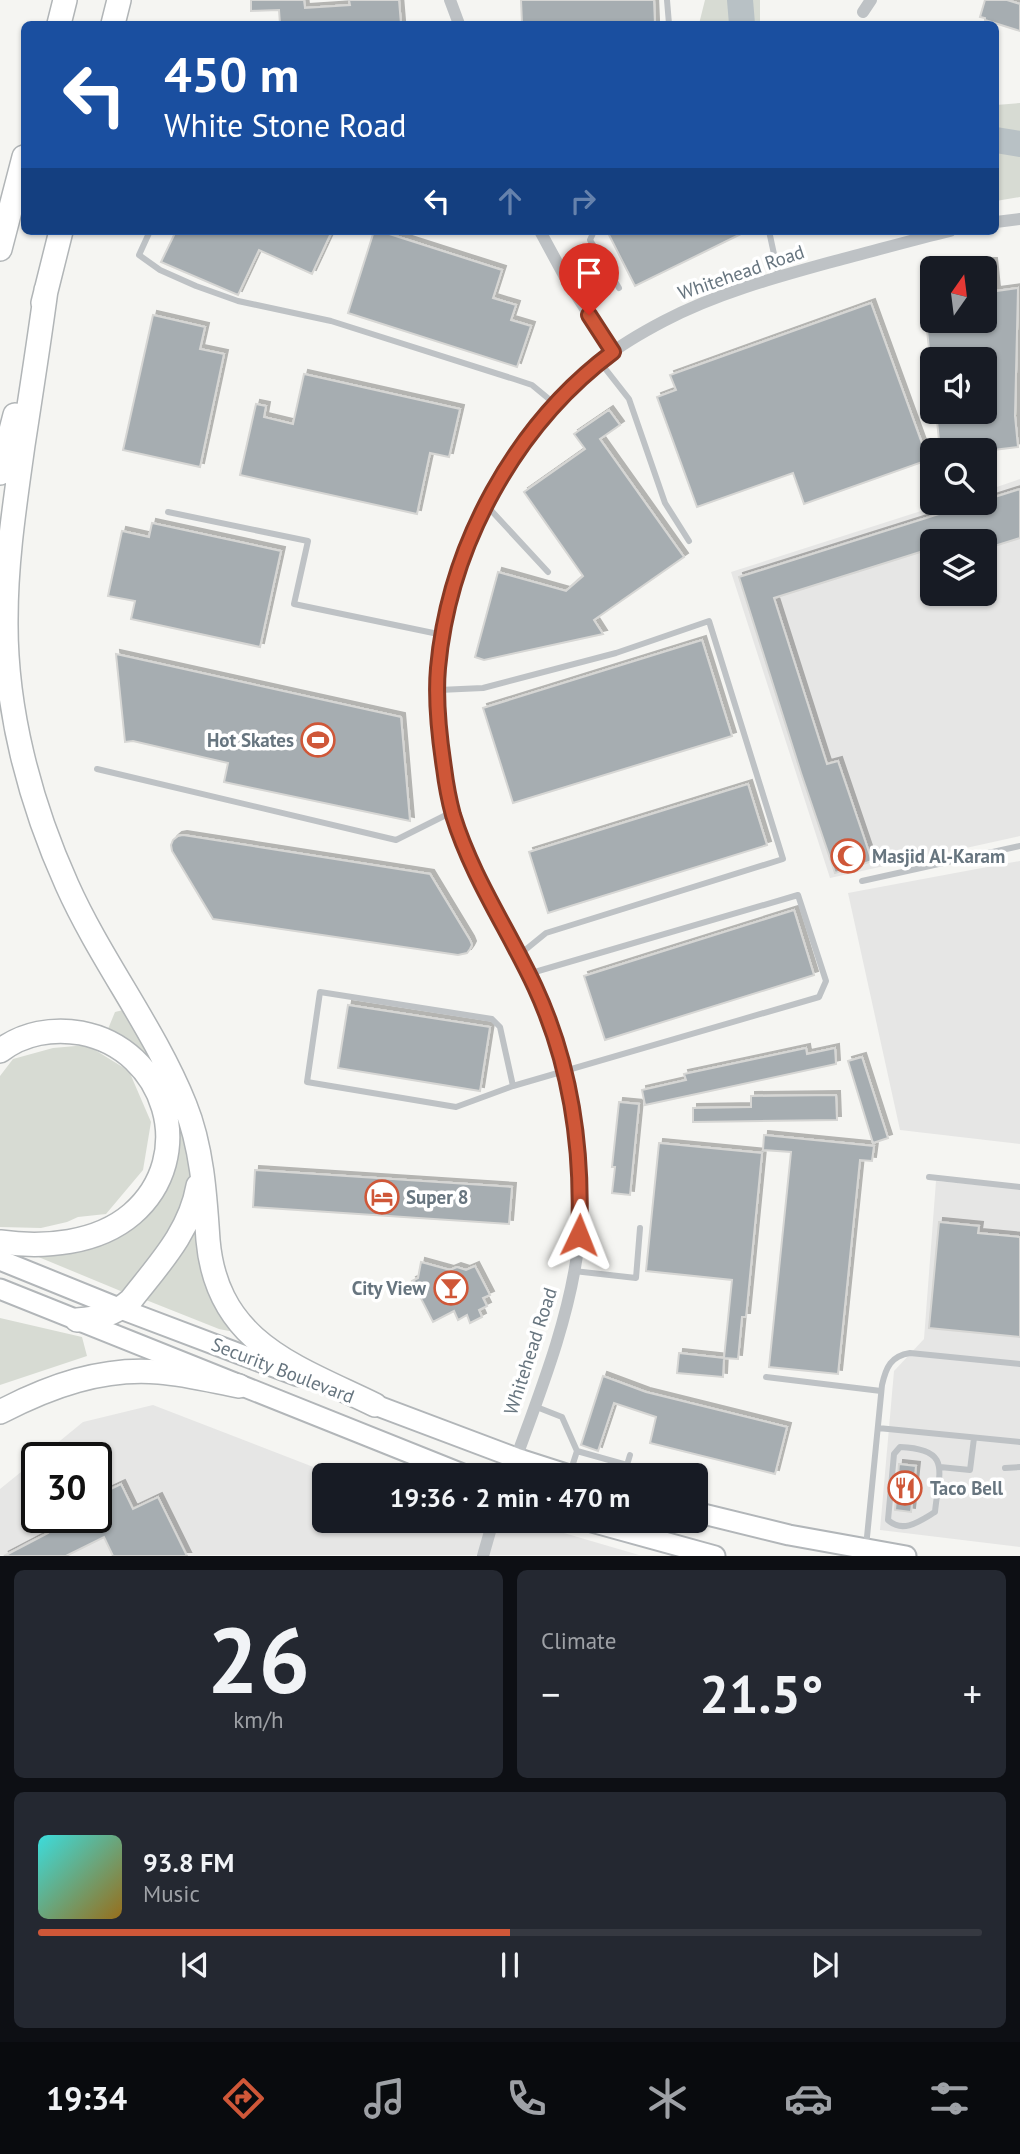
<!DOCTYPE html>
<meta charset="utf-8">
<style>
:root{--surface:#171b24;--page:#242831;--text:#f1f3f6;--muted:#9ea1a6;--line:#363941;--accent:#cf5738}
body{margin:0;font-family:"PT Sans",sans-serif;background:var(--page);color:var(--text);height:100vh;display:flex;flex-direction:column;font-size:26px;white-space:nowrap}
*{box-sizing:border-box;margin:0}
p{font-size:23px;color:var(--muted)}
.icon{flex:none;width:38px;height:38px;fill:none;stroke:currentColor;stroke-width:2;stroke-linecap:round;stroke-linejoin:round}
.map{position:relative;height:1556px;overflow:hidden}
.details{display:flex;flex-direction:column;gap:14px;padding:14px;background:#0d0f14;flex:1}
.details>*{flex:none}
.top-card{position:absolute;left:21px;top:21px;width:978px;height:214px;border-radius:10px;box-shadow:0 2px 5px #0004;background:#1a4fa0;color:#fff;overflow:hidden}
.needle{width:46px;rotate:14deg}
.tools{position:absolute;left:920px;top:256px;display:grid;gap:14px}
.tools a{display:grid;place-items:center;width:77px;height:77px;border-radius:10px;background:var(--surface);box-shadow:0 2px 5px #0004;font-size:35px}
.speed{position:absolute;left:21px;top:1442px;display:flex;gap:14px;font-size:35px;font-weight:700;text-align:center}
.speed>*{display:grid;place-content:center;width:91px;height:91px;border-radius:50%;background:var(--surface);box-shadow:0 2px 5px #0004;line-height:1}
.speed .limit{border:4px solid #111;border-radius:10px;background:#fff;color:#111}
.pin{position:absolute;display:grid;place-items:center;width:60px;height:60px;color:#fff;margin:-72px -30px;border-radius:50% 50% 50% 0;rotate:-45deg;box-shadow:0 0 7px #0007}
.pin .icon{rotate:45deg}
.me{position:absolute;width:77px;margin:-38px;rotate:2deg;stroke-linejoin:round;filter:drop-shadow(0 0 5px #0008)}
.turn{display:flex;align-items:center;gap:24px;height:147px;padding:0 28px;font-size:32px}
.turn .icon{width:91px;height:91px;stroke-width:2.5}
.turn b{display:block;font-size:49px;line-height:60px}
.lanes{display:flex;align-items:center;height:66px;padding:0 28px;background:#0003;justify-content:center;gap:35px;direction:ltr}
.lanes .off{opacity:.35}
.big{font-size:52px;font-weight:700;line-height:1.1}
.details .card{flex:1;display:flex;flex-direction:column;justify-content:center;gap:10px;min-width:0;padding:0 24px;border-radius:10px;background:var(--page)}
.details .dial{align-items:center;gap:0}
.dial b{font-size:91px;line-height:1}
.song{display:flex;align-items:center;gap:21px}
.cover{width:84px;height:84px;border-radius:10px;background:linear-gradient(135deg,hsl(180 70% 55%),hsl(40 70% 35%))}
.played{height:7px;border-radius:4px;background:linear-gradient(90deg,var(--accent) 50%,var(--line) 50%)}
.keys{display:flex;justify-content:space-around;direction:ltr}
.heat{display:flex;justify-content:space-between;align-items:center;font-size:38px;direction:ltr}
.details .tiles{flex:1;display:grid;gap:14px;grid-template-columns:1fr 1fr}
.card:last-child{grid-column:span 2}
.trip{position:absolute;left:312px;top:1463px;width:396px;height:70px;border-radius:10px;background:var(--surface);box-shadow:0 2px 5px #0004;font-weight:700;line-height:70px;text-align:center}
.tab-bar{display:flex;height:112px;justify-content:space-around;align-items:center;background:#090b0e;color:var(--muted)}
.tab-bar .icon{width:49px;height:49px}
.tab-bar .active{color:var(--accent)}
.tab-bar b{font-size:32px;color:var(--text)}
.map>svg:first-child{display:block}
.built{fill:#e6e6e5;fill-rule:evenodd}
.green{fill:#d7dbd3}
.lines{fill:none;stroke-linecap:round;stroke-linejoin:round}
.river{stroke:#b8c1c5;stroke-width:26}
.building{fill:#a6adb1;stroke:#d6d6d4;stroke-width:2;filter:url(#shadow)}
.primary-casing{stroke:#b2b6b9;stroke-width:23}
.highway-casing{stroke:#b1b5b7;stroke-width:26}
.lane{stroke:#bec2c5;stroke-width:6}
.street{stroke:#bec2c5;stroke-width:12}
.primary{stroke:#fff;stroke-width:19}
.highway{stroke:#fff;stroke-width:23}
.route-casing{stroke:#873924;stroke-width:18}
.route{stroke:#cf5738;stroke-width:12}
.labels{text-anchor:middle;stroke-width:7;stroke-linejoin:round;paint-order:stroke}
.street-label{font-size:19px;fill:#67757f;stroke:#fff}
.poi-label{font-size:19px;font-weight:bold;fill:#67757f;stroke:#fff;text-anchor:start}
</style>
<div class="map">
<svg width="1020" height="1556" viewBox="0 0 1020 1556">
<defs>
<filter id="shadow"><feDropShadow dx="4" dy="-4" stdDeviation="0" flood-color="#0004"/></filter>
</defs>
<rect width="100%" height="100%" fill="#f5f5f2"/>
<path class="built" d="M1020 479V836L830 878 731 572 949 502H985V491ZM933 541H985V593H933Z
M1020 861V1144L900 1130 848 893Z
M936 1181 1020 1189V1547L880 1530 894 1371 924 1339Z
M153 1405 334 1475H324V1521H523L639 1555H0V1489L37 1459V1517H96V1458H39L83 1422Z"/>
<path class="green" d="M705 0H760V24H699Z
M1020 103V197L996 201V105Z
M127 1009 173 1093 190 1152 191 1184 168 1239 123 1292 24 1251 111 1238 170 1168 154 1066 134 1045 108 1029 115 1012Z
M87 1045 129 1071 151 1122 143 1170 106 1214 78 1217 67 1222 41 1228 0 1227V1076L13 1059 53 1048Z
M197 1217 235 1329 229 1331 219 1329 141 1298Z
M0 1318 82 1337 87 1356 0 1385Z"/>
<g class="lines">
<path class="river" d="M740 0 742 24
M996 140 1020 144"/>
</g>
<path class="building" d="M251 0H304L305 8 350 5 349 0H399L401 24H280L279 10 251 11Z
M521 0H654L655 24H522Z
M985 0H1007L1020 4V31L985 20V18L980 17Z
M176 231H332L312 274 259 250 238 295 161 262Z
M374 231H380L502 270 493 298 516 305 511 320 531 326 517 367 348 313Z
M607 231H747L635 286Z
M985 262H993L996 291 1018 288 1015 416 1018 447 985 451 940 450 936 411H985V359H930L926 320H985Z
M871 303 928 460 804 504 793 473 697 507 657 397 676 390 670 375Z
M153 315 205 327 200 349 224 354 200 467 123 450Z
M304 374 460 409 449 457 430 453 417 514 240 475 256 404 266 406 264 417 293 424Z
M609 410 620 425 600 439 684 557 594 620 603 634 484 660 475 657 498 572 566 591 583 576 524 492 585 449 574 434Z
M1020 489V538L985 549V541H933V548L774 598 827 764 838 761 872 861 835 873 801 773 739 577 977 502H985V500Z
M152 523 281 551 260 647 131 619 135 601 108 596 122 531 149 537Z
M702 640 732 736 513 803 483 708Z
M116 654 401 717 410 821 224 782 228 763 133 741 125 742Z
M748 784 767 845 548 913 529 852Z
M183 835 430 874 470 940 472 945 470 949 467 953 458 955 213 919 172 851 171 845 173 840 178 836Z
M794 910 814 975 605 1040 584 976Z
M348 1005 490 1027 480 1091 338 1068Z
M806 1048 807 1054 835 1048 836 1064 645 1105 642 1090 686 1080 684 1074Z
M862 1057 888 1138 873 1143 848 1061Z
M836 1095 837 1120 693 1122V1108L751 1107V1096Z
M619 1102 639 1104 630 1195 612 1193 615 1167H612Z
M764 1135 874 1146 872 1161 860 1160 838 1374 769 1367 791 1152 763 1150Z
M659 1143 762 1153 746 1317H742L738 1359 724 1358 732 1280 646 1271Z
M255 1170 512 1187 509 1224 253 1207Z
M939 1222 979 1226 978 1233 1020 1237V1337L929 1328Z
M421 1262 450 1270 457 1267 466 1270 475 1266 490 1295 483 1298 487 1306 479 1310 482 1317 470 1323 467 1315 458 1320 454 1311 433 1322 412 1281 418 1278Z
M679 1353 724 1358 723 1377 677 1373Z
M603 1376 646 1392 787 1427 775 1474 650 1443 656 1417 614 1403 598 1451 581 1445Z
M899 1464 916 1466 911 1512 895 1510Z
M121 1484 133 1509 158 1497 187 1556H113L104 1537 66 1556H4L48 1533 43 1522 53 1517H96V1496Z"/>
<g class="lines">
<defs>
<path id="primary" d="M0 1260 121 1309 298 1376
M0 1289 465 1475
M362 1400 516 1458 569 1475
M695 1512 789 1535 906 1556
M588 1521 715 1556"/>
<path id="highway" d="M59 24 65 0
M113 24 119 0
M0 249 24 157
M46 290C39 342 31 393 23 445 15 503 6 560 6 619 5 709 30 803 67 885 101 961 154 1028 185 1105 202 1147 205 1195 208 1240 217 1343 295 1366 375 1405
M43 303 61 231
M0 473 15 415
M0 1051C23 1033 53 1028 81 1033 166 1049 199 1156 132 1214 97 1244 44 1248 0 1242
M77 1320C99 1318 114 1315 131 1300 159 1264 190 1232 198 1186
M0 1412C50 1386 103 1367 159 1372 186 1374 213 1381 239 1386"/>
</defs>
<use href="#primary" class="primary-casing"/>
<use href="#highway" class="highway-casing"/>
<path class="lane" d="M667 0 669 24
M150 231 139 255 160 270 196 286 238 301 331 321 514 379 532 385 555 404
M594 231 590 240 619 288
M769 231 779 277
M566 279 598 254
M600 362 629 399 665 503 689 541
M487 506 548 572
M168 512 308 541 294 604 443 635
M439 690 483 688 616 653 709 621 783 859 546 933 519 955
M97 769 396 840 452 812
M862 881 1020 846
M513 1086 500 1027 492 1019 320 992 307 1082 456 1107 513 1086 819 997 826 981 798 895 528 974
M929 1177 1020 1187
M574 1271 636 1278 640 1228
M766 1377 881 1391
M534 1406 562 1417 577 1451 627 1465
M878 1428 1020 1442
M900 1447C952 1449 939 1471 935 1512 920 1521 903 1534 888 1520L894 1454Z
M940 1467 970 1470 974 1438
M1005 1468 1020 1467
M570 1473 577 1451
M624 1475 630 1455
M866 1547 882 1385C886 1367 891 1356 910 1353L1020 1364"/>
<path class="street" d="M450 0 459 24
M863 12 871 0
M996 222 1020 219
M540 231 566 279 613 352
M510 1475C536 1402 568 1326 578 1248 582 1214 581 1179 578 1145 573 1091 558 1035 534 986 507 928 470 876 453 814 417 687 447 553 523 446 546 414 572 383 603 359 622 344 643 332 664 321 717 293 777 277 835 261 874 251 912 240 950 231
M483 1556 493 1521"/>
<use href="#primary" class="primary"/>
<use href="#highway" class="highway"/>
</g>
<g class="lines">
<defs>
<path id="route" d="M579 1235C583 1150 571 1065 535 987 508 929 472 877 453 815 449 800 446 784 444 768 439 735 435 701 438 668 449 546 515 425 613 352L589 315"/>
</defs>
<use href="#route" class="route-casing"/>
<use href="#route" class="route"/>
</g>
<defs>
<symbol id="stadium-ring" viewBox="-11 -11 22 22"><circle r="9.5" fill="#fff" stroke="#cf5738" stroke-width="1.5"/><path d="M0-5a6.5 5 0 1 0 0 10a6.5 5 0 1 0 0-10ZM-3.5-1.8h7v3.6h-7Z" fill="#cf5738"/></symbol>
<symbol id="mosque-ring" viewBox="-11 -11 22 22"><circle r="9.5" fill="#fff" stroke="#cf5738" stroke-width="1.5"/><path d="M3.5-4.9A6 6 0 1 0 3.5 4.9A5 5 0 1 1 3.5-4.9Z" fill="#cf5738"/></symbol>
<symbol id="hotel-ring" viewBox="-11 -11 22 22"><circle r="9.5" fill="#fff" stroke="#cf5738" stroke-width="1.5"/><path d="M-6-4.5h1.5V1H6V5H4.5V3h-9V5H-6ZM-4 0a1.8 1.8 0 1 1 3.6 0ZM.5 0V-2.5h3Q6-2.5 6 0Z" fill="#cf5738"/></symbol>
<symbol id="bar-ring" viewBox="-11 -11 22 22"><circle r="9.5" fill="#fff" stroke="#cf5738" stroke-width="1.5"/><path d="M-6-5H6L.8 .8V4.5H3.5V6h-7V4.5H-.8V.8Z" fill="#cf5738"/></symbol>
<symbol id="restaurant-ring" viewBox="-11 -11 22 22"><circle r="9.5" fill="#fff" stroke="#cf5738" stroke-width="1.5"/><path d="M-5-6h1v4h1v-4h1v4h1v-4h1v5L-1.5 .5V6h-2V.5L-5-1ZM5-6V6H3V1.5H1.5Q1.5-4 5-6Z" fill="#cf5738"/></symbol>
</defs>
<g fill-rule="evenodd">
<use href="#stadium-ring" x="299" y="721" width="38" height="38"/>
<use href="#mosque-ring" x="829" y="837" width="38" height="38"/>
<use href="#hotel-ring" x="363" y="1178" width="38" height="38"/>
<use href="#bar-ring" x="432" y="1269" width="38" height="38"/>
<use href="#restaurant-ring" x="886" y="1469" width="38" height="38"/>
</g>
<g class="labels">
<g class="street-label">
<text transform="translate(741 272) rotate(-19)" y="7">Whitehead Road</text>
<text transform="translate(530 1351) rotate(-72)" y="7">Whitehead Road</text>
<text transform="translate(283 1370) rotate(21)" y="7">Security Boulevard</text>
</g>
<g class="poi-label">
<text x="294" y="747" text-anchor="end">Hot Skates</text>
<text x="872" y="863">Masjid Al-Karam</text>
<text x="406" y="1204">Super 8</text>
<text x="426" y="1295" text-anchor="end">City View</text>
<text x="930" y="1495">Taco Bell</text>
</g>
</g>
</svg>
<div class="tools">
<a><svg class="needle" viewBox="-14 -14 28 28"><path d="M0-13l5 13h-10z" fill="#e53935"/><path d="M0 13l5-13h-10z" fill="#9ea1a6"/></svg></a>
<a><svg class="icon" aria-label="sound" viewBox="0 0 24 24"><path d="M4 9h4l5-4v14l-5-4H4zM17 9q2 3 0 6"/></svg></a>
<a><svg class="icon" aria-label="search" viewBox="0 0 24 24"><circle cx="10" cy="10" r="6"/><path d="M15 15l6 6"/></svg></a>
<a><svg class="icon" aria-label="layers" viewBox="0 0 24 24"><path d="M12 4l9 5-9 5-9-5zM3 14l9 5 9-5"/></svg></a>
</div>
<div class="speed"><div class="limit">30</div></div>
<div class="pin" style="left:589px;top:315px;background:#d93025"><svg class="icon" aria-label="arrive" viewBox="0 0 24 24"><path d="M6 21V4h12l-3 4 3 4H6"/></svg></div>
<svg class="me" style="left:579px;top:1235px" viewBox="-20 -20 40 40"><path d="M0-17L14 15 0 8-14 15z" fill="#cf5738" stroke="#fff" stroke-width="4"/></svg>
<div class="trip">19:36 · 2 min · 470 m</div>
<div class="top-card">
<div class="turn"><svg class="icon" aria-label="left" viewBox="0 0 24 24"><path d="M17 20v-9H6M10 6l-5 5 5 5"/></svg><div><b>450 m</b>White Stone Road</div></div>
<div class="lanes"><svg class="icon" aria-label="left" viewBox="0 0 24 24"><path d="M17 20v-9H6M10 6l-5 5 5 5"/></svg><svg class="icon off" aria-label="ahead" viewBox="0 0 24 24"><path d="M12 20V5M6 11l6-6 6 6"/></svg><svg class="icon off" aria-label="right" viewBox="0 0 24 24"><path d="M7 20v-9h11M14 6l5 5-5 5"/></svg></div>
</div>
</div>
<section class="details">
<div class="tiles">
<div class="card dial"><b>26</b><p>km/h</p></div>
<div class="card"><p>Climate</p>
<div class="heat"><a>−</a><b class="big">21.5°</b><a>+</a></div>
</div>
<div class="card">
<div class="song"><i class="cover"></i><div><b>93.8 FM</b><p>Music</p></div></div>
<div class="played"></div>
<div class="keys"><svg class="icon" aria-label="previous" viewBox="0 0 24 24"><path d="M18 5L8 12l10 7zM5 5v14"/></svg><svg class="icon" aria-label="pause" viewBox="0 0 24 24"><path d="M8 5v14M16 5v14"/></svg><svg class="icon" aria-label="next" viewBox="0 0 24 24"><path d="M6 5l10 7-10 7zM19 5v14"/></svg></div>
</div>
</div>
</section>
<nav class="tab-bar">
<b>19:34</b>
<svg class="icon active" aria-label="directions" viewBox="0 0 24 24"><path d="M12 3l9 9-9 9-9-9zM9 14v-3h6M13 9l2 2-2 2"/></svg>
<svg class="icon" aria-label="music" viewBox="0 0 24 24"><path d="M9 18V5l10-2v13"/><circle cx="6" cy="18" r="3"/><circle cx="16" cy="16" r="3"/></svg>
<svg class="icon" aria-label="phone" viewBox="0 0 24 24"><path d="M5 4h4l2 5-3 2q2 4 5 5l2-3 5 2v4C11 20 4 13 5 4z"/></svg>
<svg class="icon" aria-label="climate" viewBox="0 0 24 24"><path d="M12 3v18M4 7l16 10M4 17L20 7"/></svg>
<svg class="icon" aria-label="car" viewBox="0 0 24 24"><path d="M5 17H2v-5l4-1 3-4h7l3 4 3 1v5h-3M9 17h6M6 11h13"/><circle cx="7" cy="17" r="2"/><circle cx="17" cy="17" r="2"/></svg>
<svg class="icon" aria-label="filters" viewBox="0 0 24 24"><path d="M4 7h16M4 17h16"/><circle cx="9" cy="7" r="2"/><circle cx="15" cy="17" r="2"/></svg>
</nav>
